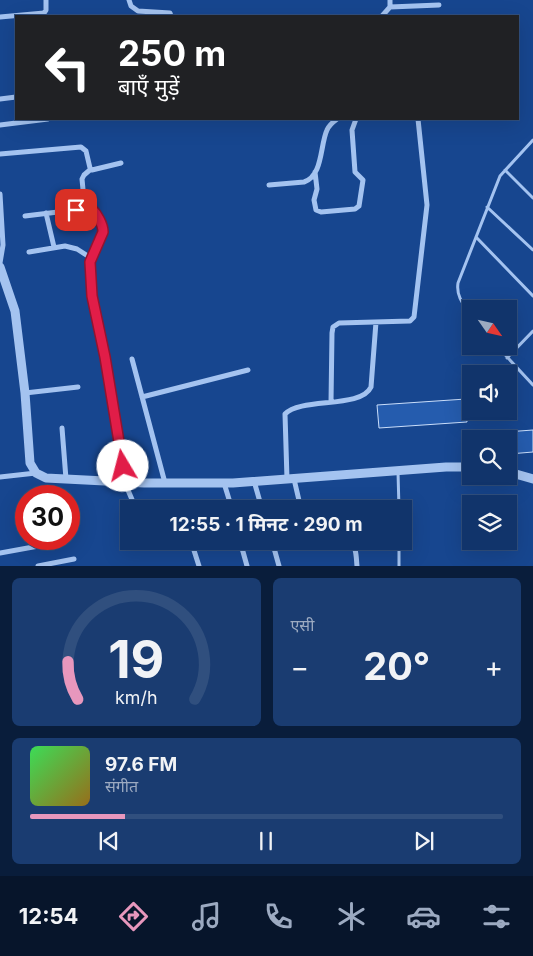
<!DOCTYPE html>
<html lang="hi">
<meta charset="utf-8">
<style>
:root{--surface:#11346b;--page:#1a3c71;--text:#f1f3f6;--muted:#9caac1;--line:#304f7e;--accent:#e797bd}
body{margin:0;font-family:Inter,"Noto Sans Devanagari",sans-serif;background:var(--page);color:var(--text);height:100vh;display:flex;flex-direction:column;font-size:19px;white-space:nowrap}
*{box-sizing:border-box;margin:0}
p{font-size:16px;color:var(--muted)}
.icon{flex:none;width:28px;height:28px;fill:none;stroke:currentColor;stroke-width:2;stroke-linecap:round;stroke-linejoin:round}
.map{position:relative;height:566px;overflow:hidden}
.details{display:flex;flex-direction:column;gap:12px;padding:12px;background:#091d3b;flex:1}
.details>*{flex:none}
.hud{position:absolute;left:15px;top:15px;width:504px;height:105px;border-radius:0px;box-shadow:0 5px 20px #0002,0 0 0 1px var(--line);background:#202124;color:#fff;overflow:hidden}
.needle{width:32px;rotate:124deg}
.fabs{position:absolute;left:462px;top:300px;display:grid;gap:10px}
.fabs a{display:grid;place-items:center;width:55px;height:55px;border-radius:0px;background:var(--surface);box-shadow:0 5px 20px #0002,0 0 0 1px var(--line);font-size:25px}
.speed{position:absolute;left:15px;top:485px;display:flex;gap:10px;font-size:25px;font-weight:700;text-align:center}
.speed>*{display:grid;place-content:center;width:65px;height:65px;border-radius:50%;background:var(--surface);box-shadow:0 5px 20px #0002,0 0 0 1px var(--line);line-height:1}
.speed .limit{border:8px solid #d22;background:#fff;color:#111}
.pin{position:absolute;display:grid;place-items:center;width:42px;height:42px;color:#fff;margin:-21px;border-radius:10px;box-shadow:0 2px 8px #0006}
.me{position:absolute;width:55px;margin:-28px;rotate:352deg;stroke-linejoin:round;filter:drop-shadow(0 0 4px #0008)}
.turn{display:flex;align-items:center;gap:18px;height:105px;padding:0 20px;font-size:22px}
.turn .icon{width:65px;height:65px;stroke-width:2.5}
.turn b{display:block;font-size:35px;line-height:42px}
.big{font-size:38px;font-weight:700;line-height:1.1}
.details .tile{flex:1;display:flex;flex-direction:column;justify-content:center;gap:8px;min-width:0;padding:0 18px;border-radius:8px;background:var(--page)}
.details .dial{align-items:center;gap:0}
.dial svg{height:130px;overflow:visible;fill:none;stroke:var(--line);stroke-width:7;stroke-linecap:round;text-anchor:middle}
.dial text{fill:var(--text);stroke:none}
.song{display:flex;align-items:center;gap:15px}
.cover{width:60px;height:60px;border-radius:8px;background:linear-gradient(135deg,hsl(130 70% 55%),hsl(40 70% 35%))}
.played{height:5px;border-radius:2px;background:linear-gradient(90deg,var(--accent) 20%,var(--line) 20%)}
.keys{display:flex;justify-content:space-around;direction:ltr}
.heat{display:flex;justify-content:space-between;align-items:center;font-size:28px;direction:ltr}
.details .tiles{flex:1;display:grid;gap:12px;grid-template-columns:1fr 1fr}
.tile:last-child{grid-column:span 2}
.trip{position:absolute;left:120px;top:500px;width:292px;height:50px;border-radius:0px;background:var(--surface);box-shadow:0 5px 20px #0002,0 0 0 1px var(--line);font-weight:700;line-height:50px;text-align:center}
.menu{display:flex;height:80px;justify-content:space-around;align-items:center;background:#07152b;color:var(--muted)}
.menu .icon{width:35px;height:35px}
.menu .active{color:var(--accent)}
.menu b{font-size:22px;color:var(--text)}
.map>svg:first-child{display:block}
.building{fill:#255cae;stroke:#cadefb}
.lines{fill:none;stroke-linecap:round;stroke-linejoin:round}
.service{stroke:#a4c3f0;stroke-width:3}
.minor{stroke:#a4c3f0;stroke-width:5}
.tertiary{stroke:#a4c3f0;stroke-width:9}
.route-casing{stroke:#92132f;stroke-width:12}
.route{stroke:#e11d48;stroke-width:9}
</style>
<div class="map">
<svg width="533" height="566" viewBox="0 0 533 566">
<rect width="100%" height="100%" fill="#17468f"/>
<path class="building" d="M466 399 467 422 379 428 377 405Z
M533 430V452L509 454V439H471V456L466 457 465 435Z"/>
<g class="lines">
<path class="service" d="M505 170 533 198
M487 207 533 250
M476 237 533 296
M471 315C463 304 456 296 458 283L500 176 533 140
M497 346 533 385
M507 358 533 331
M398 472 399 509
M399 541V566"/>
<path class="minor" d="M129 0 131 6 138 11 170 13 171 16
M390 7 439 5
M382 16 390 7V0
M0 17 44 13 46 10V0
M0 99 16 97
M0 125 48 119
M0 154 81 147 86 151 90 168 92 170 121 163
M91 169 84 175 82 179 84 200 95 213 103 232 91 262 92 296 121 449 125 483 136 509
M315 172 317 189 314 200 316 210 321 212 355 209 359 206 363 180 355 172 352 130 356 119
M269 185 304 182C323 176 320 145 327 130 329 125 333 122 337 119
M0 194 3 245 0 263
M46 213 54 247
M25 216 91 208
M29 252 65 246 77 249 91 258
M132 359 165 483
M25 393 78 387
M142 397 248 370
M331 402 332 333 333 327 339 323 410 321 414 317 427 205 418 119
M62 428 66 479
M0 477 36 473
M287 479 285 414C301 397 361 409 371 387L376 322
M294 479 301 509
M254 481 262 509
M224 483 232 509
M191 541 199 566
M240 541 247 566
M272 541 279 566
M314 541 323 544 347 541
M348 541C357 545 356 557 357 566
M0 553 55 543
M38 566 74 559"/>
<path class="tertiary" d="M0 267 15 311 25 393 30 463 36 473 46 478 144 483H233L446 467H471
M509 472 533 479"/>
</g>
<g class="lines">
<defs>
<path id="route" d="M76 210 91 208C97 214 103 224 103 232L90 262 92 296 105 357 123 466"/>
</defs>
<use href="#route" class="route-casing"/>
<use href="#route" class="route"/>
</g>
</svg>
<div class="fabs">
<a><svg class="needle" viewBox="-14 -14 28 28"><path d="M0-13l5 13h-10z" fill="#e53935"/><path d="M0 13l5-13h-10z" fill="#9caac1"/></svg></a>
<a><svg class="icon" aria-label="sound" viewBox="0 0 24 24"><path d="M4 9h4l5-4v14l-5-4H4zM17 9q2 3 0 6"/></svg></a>
<a><svg class="icon" aria-label="search" viewBox="0 0 24 24"><circle cx="10" cy="10" r="6"/><path d="M15 15l6 6"/></svg></a>
<a><svg class="icon" aria-label="layers" viewBox="0 0 24 24"><path d="M12 4l9 5-9 5-9-5zM3 14l9 5 9-5"/></svg></a>
</div>
<div class="speed"><div class="limit">30</div></div>
<div class="pin" style="left:76px;top:210px;background:#d93025"><svg class="icon" aria-label="arrive" viewBox="0 0 24 24"><path d="M6 21V4h12l-3 4 3 4H6"/></svg></div>
<svg class="me" style="left:123px;top:466px" viewBox="-20 -20 40 40"><circle r="19" fill="#fff"/><path d="M0-13L10 11 0 6-10 11z" fill="#e11d48"/></svg>
<div class="trip">12:55 · 1 मिनट · 290 m</div>
<div class="hud">
<div class="turn"><svg class="icon" aria-label="left" viewBox="0 0 24 24"><path d="M17 20v-9H6M10 6l-5 5 5 5"/></svg><div><b>250 m</b>बाएँ मुड़ें</div></div>
</div>
</div>
<section class="details">
<div class="tiles">
<div class="tile dial"><svg viewBox="0 0 100 80">
<path d="M14 69A42 42 0 1 1 86 69"/>
<path d="M14 69A42 42 0 0 1 8 46" stroke="#e797bd"/>
<text x="50" y="56" font-size="32" font-weight="700">19</text>
<text x="50" y="72" font-size="11">km/h</text>
</svg></div>
<div class="tile"><p>एसी</p>
<div class="heat"><a>−</a><b class="big">20°</b><a>+</a></div>
</div>
<div class="tile">
<div class="song"><i class="cover"></i><div><b>97.6 FM</b><p>संगीत</p></div></div>
<div class="played"></div>
<div class="keys"><svg class="icon" aria-label="previous" viewBox="0 0 24 24"><path d="M18 5L8 12l10 7zM5 5v14"/></svg><svg class="icon" aria-label="pause" viewBox="0 0 24 24"><path d="M8 5v14M16 5v14"/></svg><svg class="icon" aria-label="next" viewBox="0 0 24 24"><path d="M6 5l10 7-10 7zM19 5v14"/></svg></div>
</div>
</div>
</section>
<nav class="menu">
<b>12:54</b>
<svg class="icon active" aria-label="directions" viewBox="0 0 24 24"><path d="M12 3l9 9-9 9-9-9zM9 14v-3h6M13 9l2 2-2 2"/></svg>
<svg class="icon" aria-label="music" viewBox="0 0 24 24"><path d="M9 18V5l10-2v13"/><circle cx="6" cy="18" r="3"/><circle cx="16" cy="16" r="3"/></svg>
<svg class="icon" aria-label="phone" viewBox="0 0 24 24"><path d="M5 4h4l2 5-3 2q2 4 5 5l2-3 5 2v4C11 20 4 13 5 4z"/></svg>
<svg class="icon" aria-label="climate" viewBox="0 0 24 24"><path d="M12 3v18M4 7l16 10M4 17L20 7"/></svg>
<svg class="icon" aria-label="car" viewBox="0 0 24 24"><path d="M5 17H2v-5l4-1 3-4h7l3 4 3 1v5h-3M9 17h6M6 11h13"/><circle cx="7" cy="17" r="2"/><circle cx="17" cy="17" r="2"/></svg>
<svg class="icon" aria-label="filters" viewBox="0 0 24 24"><path d="M4 7h16M4 17h16"/><circle cx="9" cy="7" r="2"/><circle cx="15" cy="17" r="2"/></svg>
</nav>
